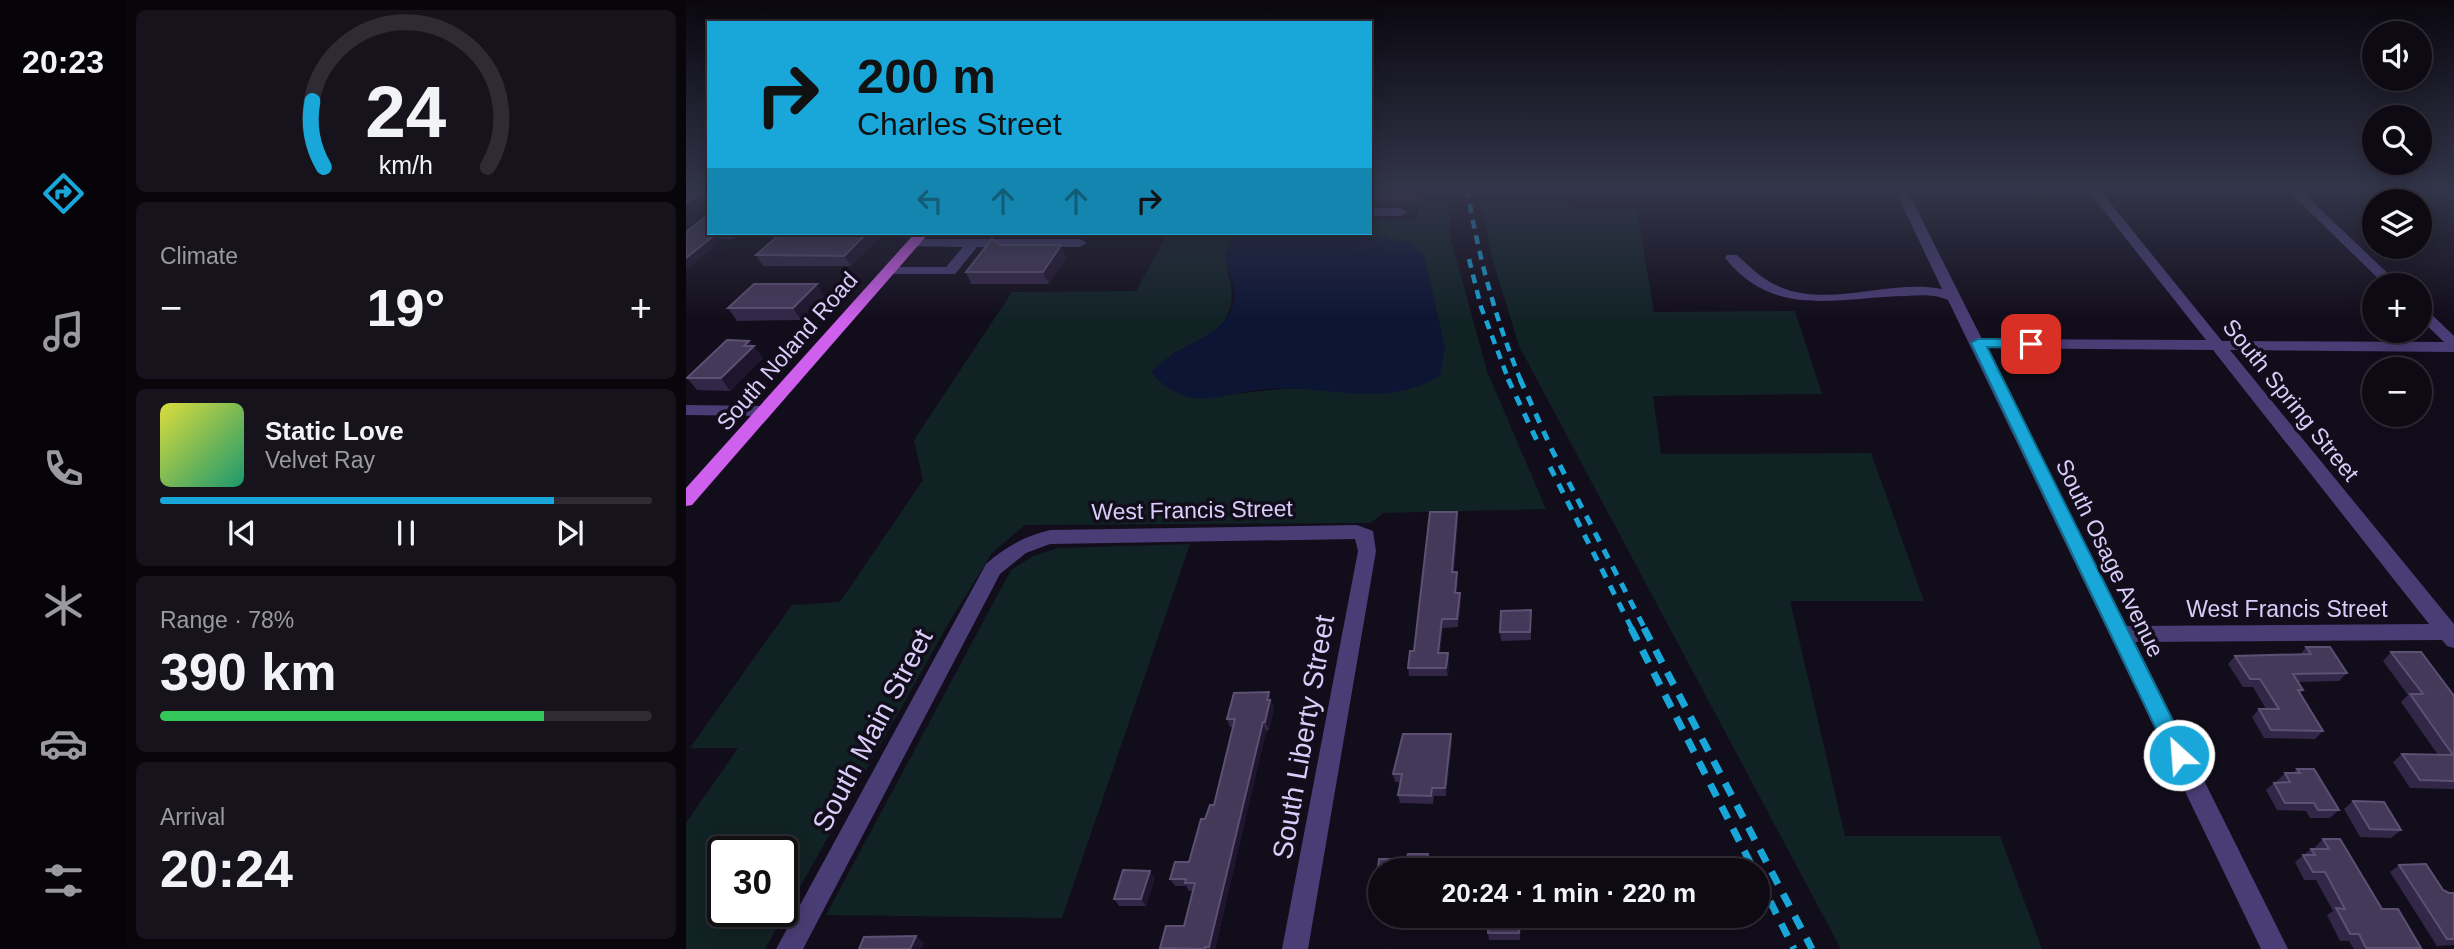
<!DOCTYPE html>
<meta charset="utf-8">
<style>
:root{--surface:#0e0a14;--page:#17131d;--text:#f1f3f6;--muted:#9b9aa0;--line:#2e2b34;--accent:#19a7da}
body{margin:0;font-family:Helvetica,sans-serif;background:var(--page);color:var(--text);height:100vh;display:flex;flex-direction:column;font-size:26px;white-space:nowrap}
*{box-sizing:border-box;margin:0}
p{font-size:23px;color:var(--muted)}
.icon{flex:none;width:38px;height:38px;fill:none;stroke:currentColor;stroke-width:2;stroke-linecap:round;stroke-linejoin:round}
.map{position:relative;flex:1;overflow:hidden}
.sheet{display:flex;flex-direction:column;gap:10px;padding:10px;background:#08060b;width:560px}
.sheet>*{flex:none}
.hud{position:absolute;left:21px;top:21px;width:665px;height:214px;border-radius:0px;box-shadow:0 4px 18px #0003,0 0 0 2px var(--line);background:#19a7da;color:#111;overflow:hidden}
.controls{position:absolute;left:1676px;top:21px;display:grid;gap:14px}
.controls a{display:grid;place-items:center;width:70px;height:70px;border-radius:50%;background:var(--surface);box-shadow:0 4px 18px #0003,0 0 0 2px var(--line);font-size:35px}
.speed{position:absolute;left:21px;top:836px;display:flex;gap:14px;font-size:35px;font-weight:700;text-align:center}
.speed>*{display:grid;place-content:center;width:91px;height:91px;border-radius:50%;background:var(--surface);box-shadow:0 4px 18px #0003,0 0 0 2px var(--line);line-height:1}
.speed .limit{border:4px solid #111;border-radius:10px;background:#fff;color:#111}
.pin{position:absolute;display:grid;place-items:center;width:60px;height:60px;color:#fff;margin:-30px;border-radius:14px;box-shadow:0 4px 10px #0006}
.me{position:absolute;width:77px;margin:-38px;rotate:334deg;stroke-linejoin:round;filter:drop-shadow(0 0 5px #0008)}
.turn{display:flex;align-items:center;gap:24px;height:147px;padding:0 35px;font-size:32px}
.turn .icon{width:91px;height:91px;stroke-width:2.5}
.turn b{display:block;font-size:49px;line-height:60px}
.lanes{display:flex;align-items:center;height:66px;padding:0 35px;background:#0003;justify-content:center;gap:35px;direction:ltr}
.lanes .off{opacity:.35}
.big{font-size:52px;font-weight:800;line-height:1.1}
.sheet .card{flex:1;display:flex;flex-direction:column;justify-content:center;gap:10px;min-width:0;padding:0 24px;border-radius:10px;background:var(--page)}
.sheet .dial{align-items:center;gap:0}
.dial svg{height:182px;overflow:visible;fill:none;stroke:var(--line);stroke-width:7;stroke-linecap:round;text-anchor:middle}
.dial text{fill:var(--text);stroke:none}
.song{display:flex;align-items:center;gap:21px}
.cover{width:84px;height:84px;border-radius:10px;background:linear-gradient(135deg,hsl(60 70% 55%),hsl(160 70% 35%))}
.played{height:7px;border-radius:4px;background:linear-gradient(90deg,var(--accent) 80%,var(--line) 80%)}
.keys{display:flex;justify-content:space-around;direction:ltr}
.heat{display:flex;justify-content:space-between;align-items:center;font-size:38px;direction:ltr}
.charge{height:10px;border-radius:5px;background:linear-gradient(90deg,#34c759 78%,var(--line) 0)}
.trip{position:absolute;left:682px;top:858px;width:402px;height:70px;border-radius:35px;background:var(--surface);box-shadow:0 4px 18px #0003,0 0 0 2px var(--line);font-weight:800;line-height:70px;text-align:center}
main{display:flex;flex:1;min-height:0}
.menu{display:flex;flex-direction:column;width:126px;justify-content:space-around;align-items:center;background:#060408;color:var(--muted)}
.menu .icon{width:49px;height:49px}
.menu .selected{color:var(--accent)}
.menu b{font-size:32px;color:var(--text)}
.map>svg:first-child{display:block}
.green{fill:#112225;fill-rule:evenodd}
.water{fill:#0d1534}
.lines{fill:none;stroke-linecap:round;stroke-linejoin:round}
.minor{fill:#493d75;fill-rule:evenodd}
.major{fill:#cf60ed;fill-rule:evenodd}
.rail-far2{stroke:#19a7da;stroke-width:4.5;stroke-dasharray:9 7;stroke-linecap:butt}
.rail-far1{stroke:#19a7da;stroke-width:5;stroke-dasharray:10 9;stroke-linecap:butt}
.rail{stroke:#19a7da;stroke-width:7;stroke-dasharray:14 11;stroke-linecap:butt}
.wall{fill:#332747}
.shaded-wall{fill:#1f152e}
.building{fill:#45395a;stroke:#5c5073;stroke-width:2}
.route{fill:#19a7da;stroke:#106d8e;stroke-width:2}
.labels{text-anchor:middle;stroke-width:7;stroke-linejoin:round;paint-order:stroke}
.street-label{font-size:23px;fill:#d9cdf9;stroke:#120d1b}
.near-street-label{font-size:28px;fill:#d9cdf9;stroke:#120d1b}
</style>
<main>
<nav class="menu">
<b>20:23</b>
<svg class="icon selected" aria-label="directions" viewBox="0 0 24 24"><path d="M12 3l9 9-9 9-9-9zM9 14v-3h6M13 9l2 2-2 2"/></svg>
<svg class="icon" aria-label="music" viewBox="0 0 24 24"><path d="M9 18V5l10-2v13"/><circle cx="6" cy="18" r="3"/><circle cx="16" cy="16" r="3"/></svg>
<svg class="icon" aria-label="phone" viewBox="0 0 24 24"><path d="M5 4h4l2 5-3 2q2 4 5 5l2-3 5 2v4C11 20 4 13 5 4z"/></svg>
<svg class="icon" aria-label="climate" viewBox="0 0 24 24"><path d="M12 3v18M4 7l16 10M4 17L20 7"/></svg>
<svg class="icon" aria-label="car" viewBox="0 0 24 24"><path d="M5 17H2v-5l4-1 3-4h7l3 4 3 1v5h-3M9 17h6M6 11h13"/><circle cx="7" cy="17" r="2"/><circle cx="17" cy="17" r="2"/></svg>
<svg class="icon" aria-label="filters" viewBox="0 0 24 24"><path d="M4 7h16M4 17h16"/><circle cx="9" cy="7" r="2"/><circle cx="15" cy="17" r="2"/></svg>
</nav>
<section class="sheet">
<div class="card dial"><svg viewBox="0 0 100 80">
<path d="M14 69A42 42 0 1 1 86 69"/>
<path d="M14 69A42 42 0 0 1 9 40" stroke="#19a7da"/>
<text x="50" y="56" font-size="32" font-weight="700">24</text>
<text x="50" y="72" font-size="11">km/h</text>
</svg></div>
<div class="card"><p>Climate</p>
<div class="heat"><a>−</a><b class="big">19°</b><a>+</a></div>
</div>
<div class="card">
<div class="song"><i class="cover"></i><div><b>Static Love</b><p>Velvet Ray</p></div></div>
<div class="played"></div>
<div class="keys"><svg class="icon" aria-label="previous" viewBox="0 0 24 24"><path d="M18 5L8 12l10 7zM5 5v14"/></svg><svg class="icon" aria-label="pause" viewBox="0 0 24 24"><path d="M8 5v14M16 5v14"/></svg><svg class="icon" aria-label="next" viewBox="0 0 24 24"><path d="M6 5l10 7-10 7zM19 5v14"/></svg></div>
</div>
<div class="card"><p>Range · 78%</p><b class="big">390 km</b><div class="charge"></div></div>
<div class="card"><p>Arrival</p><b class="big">20:24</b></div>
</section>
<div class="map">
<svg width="1768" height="949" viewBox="0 0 1768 949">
<rect width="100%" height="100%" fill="#120d1b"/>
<path class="green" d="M737 188H762L764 236 801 371 860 509 697 513 685 523 339 525 306 553 264 621 79 949H0V823L52 748H4L106 605 154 602 237 480 228 440 326 292 450 291 482 233H557C516 255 565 285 536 324 528 335 498 347 485 355L508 398C543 396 577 389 612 388L738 255 724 243 698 238 655 237 624 233H684V221H730ZM37 852H96V912H37Z
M793 188H877L880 207 951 209 968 312 1109 311 1136 394 967 396 975 454 1185 453 1238 601H1104L1159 836H1314L1356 949H1155L833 346 806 258Z
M504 544 376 918 140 915 325 570 347 556 373 548Z"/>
<path class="water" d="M557 233H624L655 237 698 238 724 243 738 255 759 347 754 376C696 410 641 384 579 389 556 390 534 400 510 398 493 397 475 385 465 372 471 366 478 360 486 355 507 340 539 333 547 305 556 276 519 254 557 233Z"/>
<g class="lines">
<path class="minor" d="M10 188 23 190 0 205V195Z
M1168 188H1220L1296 339 1520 340 1400 188H1412L1536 341 1758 342 1734 319V307L1739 308 1768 336V352L1544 350 1768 624V648L1761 646 1756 640 1449 642 1602 949H1575L1262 300C1249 294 1234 295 1220 296 1152 297 1089 320 1039 258L1041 255H1051C1064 267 1077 280 1094 287 1145 308 1204 279 1256 289L1210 192H1174ZM1300 348 1527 350 1743 624 1440 626Z
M1599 188H1612L1714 285H1699Z
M684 208H715L721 212 715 216H684Z
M228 239H394L401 243 394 247H291L269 274H198L196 271 203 267H260L277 247 223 246 221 243Z
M0 405 80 406 88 411 80 416 0 415Z
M671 525 687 531 690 551 622 949H596L672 551 669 539 364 544 340 553 314 574 117 949H90L300 564C319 547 339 536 364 530Z"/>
<path class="major" d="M229 233H243L6 505 0 506V488Z"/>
<path class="rail-far2" d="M781 188C792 255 809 318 835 381
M783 259 795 307 823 381"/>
<path class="rail-far1" d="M822 379 853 445
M834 379 866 450 959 629
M864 467 946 629"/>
<path class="rail" d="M945 628 1068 870
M958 628 1126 949
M1073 879 1108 949"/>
</g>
<path class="wall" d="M684 188H735L733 201H684Z
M23 233H56L48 239H37Z
M95 233H194L192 234 194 237 165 266H77L70 255Z
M314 245 380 257 363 284H285L280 272Z
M138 296 115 320 51 321 42 308Z
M63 341 77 358 44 391 11 390 1 378Z
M772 521 768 572 772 581 771 593 775 601 772 627 757 628 754 653H762L763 662 762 676H723L722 668Z
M845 610V640L815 641 814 632Z
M1620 647 1661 673 1653 681 1612 682 1617 690 1614 694 1637 731 1629 739 1578 738 1566 717 1573 709H1580L1567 687H1557L1542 664 1549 656 1614 655Z
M1705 652 1768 696V789L1724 788 1707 762 1716 754 1752 755 1715 702 1722 695 1697 661Z
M586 700V703L588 708 583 730 580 731 529 949H475L474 948 498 926 507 891H503L500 886H489L484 879 503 862 519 819 528 805 547 727H544L541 719Z
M765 734 766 742 760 796H748L747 804 714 803 712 795 715 782H709L707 774Z
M1611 769 1653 810 1644 818H1624L1620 811 1591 810 1580 790 1588 783H1592L1591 781 1599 773H1607Z
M1667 801 1715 830 1705 838 1674 837 1658 809Z
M1637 839 1696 909 1735 948 1668 949 1663 941H1654L1641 915 1647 911 1630 880H1618L1609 862 1625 849H1630L1629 847Z
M722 854H742L743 859 765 860 766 870H695V912H689L687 905 693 859H721Z
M1713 865 1757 890 1763 893H1768V945L1751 946 1704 872Z
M469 878 460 906H433L428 899Z
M803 915H835L834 940H803L802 933Z"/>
<path class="shaded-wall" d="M731 188H735L733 201Z
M31 233H33L37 239 0 271V258Z
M44 233H56L48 239Z
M181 233H194L192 234 194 237 165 266 158 256Z
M375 245 380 257 363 284 357 272Z
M131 284 138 296 115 320 107 308Z
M63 341 77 358 44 391 35 378 58 346Z
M771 512 772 521 767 581 766 572Z
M771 572 772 581 770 601 769 593Z
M774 593 775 601 772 627 771 619Z
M756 619 757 628 753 662 752 653Z
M762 653 763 662 762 676 760 668Z
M583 692 588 708 583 730 579 722 581 700Z
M577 722 580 731 529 949H524L523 947Z
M765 734 766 742 760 796 759 788Z
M464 871 469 878 460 906 455 899Z
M230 936 238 943 235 949H224Z"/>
<path class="building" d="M23 214V233H31L0 258V232Z
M95 233H181L158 256 70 255Z
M306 239 314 245H375L357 272H280Z
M68 284H131L107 308H42Z
M41 340 63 341 58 346H68L35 378H1Z
M744 512H771L766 572H771L769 593H774L771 619H756L752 653H762L760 668H722L724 651H728Z
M845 610 844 632H814L815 611Z
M1620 647H1644L1661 673 1607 674 1617 690H1612L1637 731 1585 730 1573 709H1593L1574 679H1564L1549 656 1625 654Z
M1705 652H1735L1768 696V781L1734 780 1716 754 1767 755 1724 694H1737Z
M583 692 581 700H584L579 722H577L523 947H519V949L474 948 480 926H498L509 883H499L500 879H484L489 862H503L515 819H519L524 805H528L549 719H541L548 693Z
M717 734H765L759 788H746L745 796 712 795 716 774H707Z
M1611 769H1628L1653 810H1632L1628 803H1599L1588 783 1604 782 1599 773H1614Z
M1667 801 1698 802 1715 830 1684 829Z
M1637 839H1654L1696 909H1712L1735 948H1680L1673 934H1664L1650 908 1659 909 1639 872H1627L1617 855H1629L1625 849H1643Z
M722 854H742L741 859 765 860 763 870H695V905H687L693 859H721Z
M1740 864 1757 890 1763 893H1768V939H1761L1713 865Z
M437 870 464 871 455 899H428Z
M803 915H834L833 933H802Z
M230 936 224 949H173L178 937Z"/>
<linearGradient id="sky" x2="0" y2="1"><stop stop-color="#0a070f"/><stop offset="0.59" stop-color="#33354a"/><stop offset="1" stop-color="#33354a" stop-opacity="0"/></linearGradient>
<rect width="1768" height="321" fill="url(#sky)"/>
<path class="route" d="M1292 339H1345L1352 344 1345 348 1301 347 1501 749 1504 755 1501 762 1493 764 1486 762 1285 343Z"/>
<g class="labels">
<g class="street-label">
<text transform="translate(101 351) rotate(-49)" y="8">South Noland Road</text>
<text transform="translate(1605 400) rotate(51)" y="8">South Spring Street</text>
<text transform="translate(506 510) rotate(-1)" y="8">West Francis Street</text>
<text transform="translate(1424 558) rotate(64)" y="8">South Osage Avenue</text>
<text x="1601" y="617">West Francis Street</text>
</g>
<g class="near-street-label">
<text transform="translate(186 730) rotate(-62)" y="10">South Main Street</text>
<text transform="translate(617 737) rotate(-80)" y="10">South Liberty Street</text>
</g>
</g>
</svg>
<div class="controls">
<a><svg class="icon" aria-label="sound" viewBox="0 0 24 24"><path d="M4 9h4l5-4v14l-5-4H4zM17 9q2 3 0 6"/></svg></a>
<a><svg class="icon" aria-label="search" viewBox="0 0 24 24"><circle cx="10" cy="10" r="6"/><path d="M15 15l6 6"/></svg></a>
<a><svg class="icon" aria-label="layers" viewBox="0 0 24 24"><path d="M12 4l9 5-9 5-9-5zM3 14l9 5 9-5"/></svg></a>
<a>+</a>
<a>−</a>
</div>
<div class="speed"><div class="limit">30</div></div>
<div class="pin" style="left:1345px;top:344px;background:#d93025"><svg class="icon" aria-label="arrive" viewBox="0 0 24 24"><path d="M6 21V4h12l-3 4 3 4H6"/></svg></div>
<svg class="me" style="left:1493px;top:755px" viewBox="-20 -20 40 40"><circle r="17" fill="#19a7da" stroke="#fff" stroke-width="3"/><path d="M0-11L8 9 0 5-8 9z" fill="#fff"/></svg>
<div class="trip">20:24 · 1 min · 220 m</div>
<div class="hud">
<div class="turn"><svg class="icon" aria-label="right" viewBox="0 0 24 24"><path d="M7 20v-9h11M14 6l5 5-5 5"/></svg><div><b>200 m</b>Charles Street</div></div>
<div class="lanes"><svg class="icon off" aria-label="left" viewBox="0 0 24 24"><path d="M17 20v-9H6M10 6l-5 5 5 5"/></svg><svg class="icon off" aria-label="ahead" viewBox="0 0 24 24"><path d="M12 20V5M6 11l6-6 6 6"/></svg><svg class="icon off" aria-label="ahead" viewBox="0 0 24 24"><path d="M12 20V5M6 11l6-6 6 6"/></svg><svg class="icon" aria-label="right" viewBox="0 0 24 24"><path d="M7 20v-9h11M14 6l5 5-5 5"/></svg></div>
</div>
</div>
</main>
